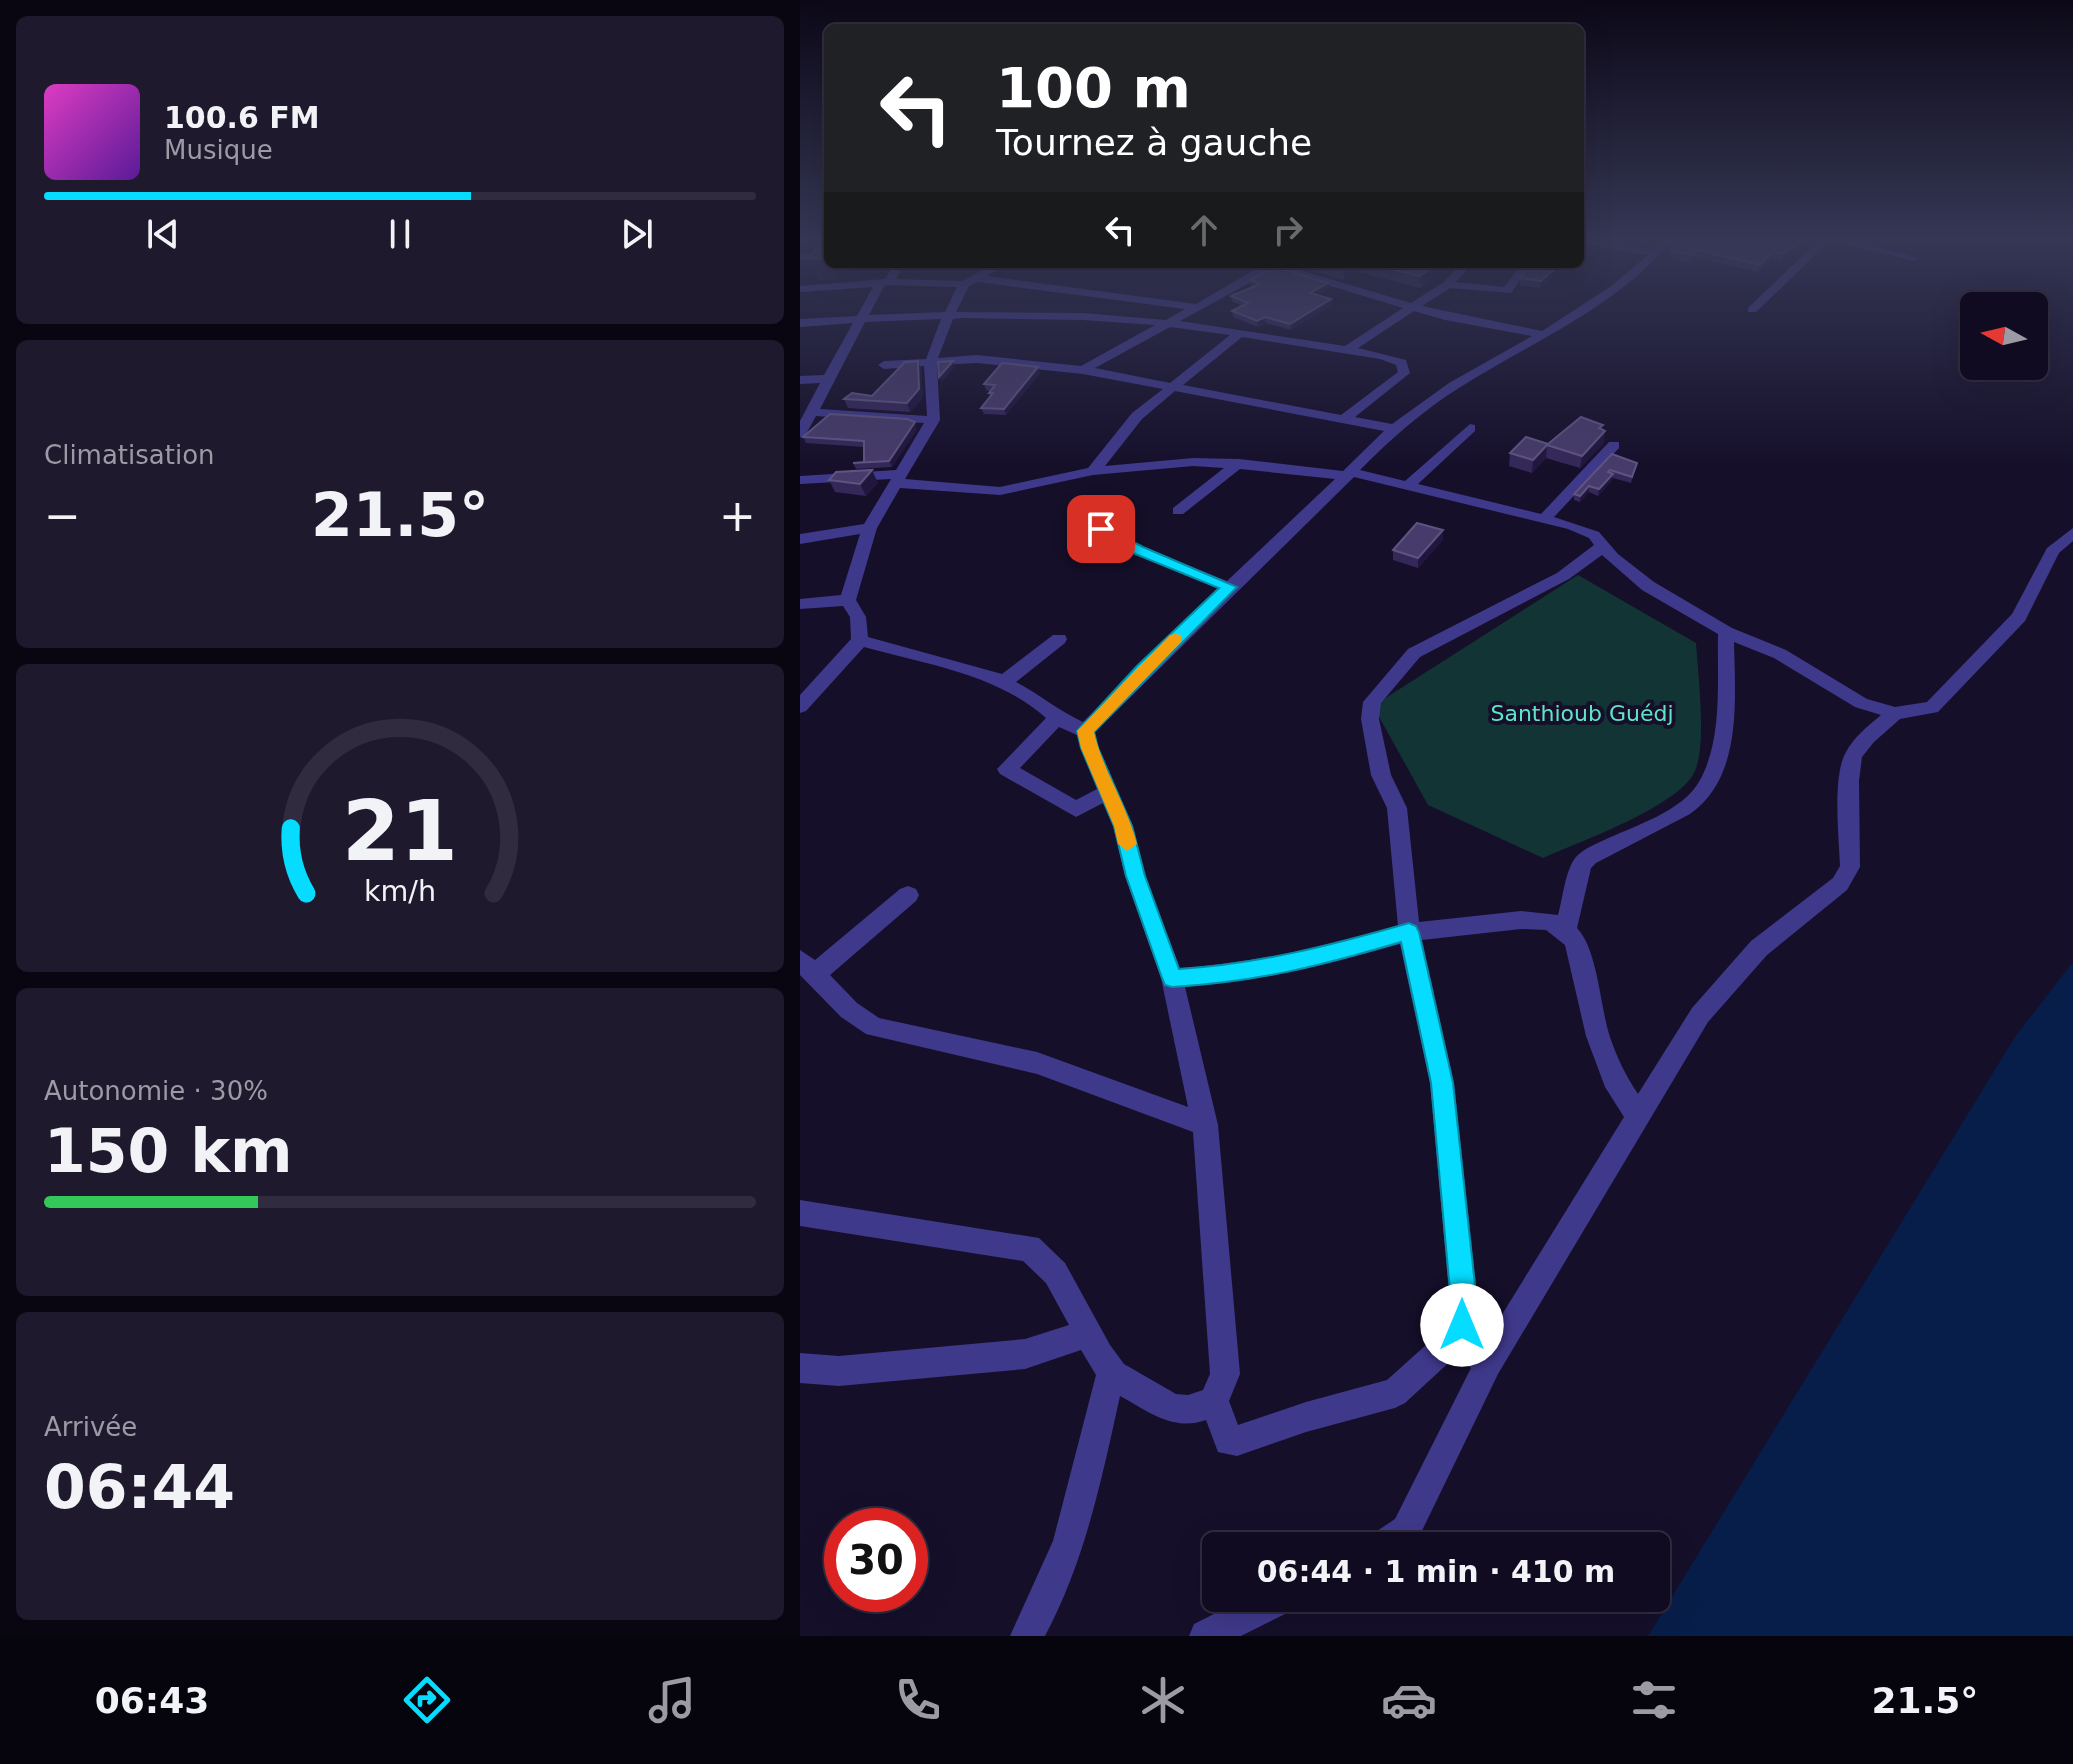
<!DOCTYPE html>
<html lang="fr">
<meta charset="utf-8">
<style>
:root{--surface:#100b20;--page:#1e192d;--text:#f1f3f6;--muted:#9c9ba5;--line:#302b3e;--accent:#05dcff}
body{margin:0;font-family:"DejaVu Sans",sans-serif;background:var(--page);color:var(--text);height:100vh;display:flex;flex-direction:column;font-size:30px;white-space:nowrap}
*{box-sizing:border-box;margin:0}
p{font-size:26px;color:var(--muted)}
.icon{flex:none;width:44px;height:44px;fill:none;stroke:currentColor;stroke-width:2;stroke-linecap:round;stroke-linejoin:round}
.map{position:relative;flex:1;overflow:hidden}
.panel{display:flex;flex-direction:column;gap:16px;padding:16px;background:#090612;width:800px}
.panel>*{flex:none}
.guide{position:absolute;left:24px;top:24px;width:760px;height:244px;border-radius:12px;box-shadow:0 8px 32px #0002,0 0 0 2px var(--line);background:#202124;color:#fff;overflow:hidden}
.needle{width:52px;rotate:278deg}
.fabs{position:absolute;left:1160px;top:292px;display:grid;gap:16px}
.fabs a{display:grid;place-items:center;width:88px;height:88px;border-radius:12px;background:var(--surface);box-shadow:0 8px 32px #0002,0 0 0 2px var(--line);font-size:40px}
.speed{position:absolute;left:24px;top:1508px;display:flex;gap:16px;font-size:40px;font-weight:700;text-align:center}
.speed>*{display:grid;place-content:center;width:104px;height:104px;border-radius:50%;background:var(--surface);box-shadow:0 8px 32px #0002,0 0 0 2px var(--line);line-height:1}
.speed .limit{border:12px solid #d22;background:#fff;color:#111}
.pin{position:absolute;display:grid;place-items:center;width:68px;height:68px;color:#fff;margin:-34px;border-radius:16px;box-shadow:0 4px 12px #0006}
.me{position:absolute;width:88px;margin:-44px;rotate:0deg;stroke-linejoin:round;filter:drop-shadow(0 0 6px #0008)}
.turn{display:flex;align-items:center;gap:28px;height:168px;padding:0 40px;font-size:36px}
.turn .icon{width:104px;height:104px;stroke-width:2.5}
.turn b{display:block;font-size:56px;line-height:68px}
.lanes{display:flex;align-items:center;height:76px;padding:0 40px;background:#0003;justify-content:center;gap:40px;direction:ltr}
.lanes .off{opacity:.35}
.big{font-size:60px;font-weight:700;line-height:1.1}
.panel .tile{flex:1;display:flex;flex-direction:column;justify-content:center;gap:12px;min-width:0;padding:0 28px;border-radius:12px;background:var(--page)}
.panel .dial{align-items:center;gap:0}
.dial svg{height:208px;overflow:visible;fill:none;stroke:var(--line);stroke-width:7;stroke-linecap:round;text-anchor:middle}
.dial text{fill:var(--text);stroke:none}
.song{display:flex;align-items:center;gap:24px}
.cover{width:96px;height:96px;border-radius:12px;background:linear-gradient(135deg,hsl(310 70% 55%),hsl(270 70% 35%))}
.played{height:8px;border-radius:4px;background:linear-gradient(90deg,var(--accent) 60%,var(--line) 60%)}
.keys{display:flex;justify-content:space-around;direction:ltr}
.heat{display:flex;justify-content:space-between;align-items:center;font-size:44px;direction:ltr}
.charge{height:12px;border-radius:6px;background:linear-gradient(90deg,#34c759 30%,var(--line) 0)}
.trip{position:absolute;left:402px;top:1532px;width:468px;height:80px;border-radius:12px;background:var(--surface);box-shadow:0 8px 32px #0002,0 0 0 2px var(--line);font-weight:700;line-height:80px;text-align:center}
.tab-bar{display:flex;height:128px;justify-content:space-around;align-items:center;background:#06040d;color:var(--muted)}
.tab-bar .icon{width:56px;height:56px}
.tab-bar .active{color:var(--accent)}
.tab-bar b{font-size:36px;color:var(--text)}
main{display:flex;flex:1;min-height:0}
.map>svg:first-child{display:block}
.green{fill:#123435}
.water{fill:#081e4a}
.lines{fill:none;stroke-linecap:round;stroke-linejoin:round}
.minor{fill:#3f398b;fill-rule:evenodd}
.wall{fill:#342859}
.shaded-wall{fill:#20163e}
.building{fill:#463b6a;stroke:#5e5482;stroke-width:2}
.route{fill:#05dcff;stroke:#038fa6;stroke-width:2}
.slow{fill:#f59e0b}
.labels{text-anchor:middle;stroke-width:8;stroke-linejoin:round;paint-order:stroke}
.park-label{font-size:22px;fill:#5ee5c9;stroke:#150f2a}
</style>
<main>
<section class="panel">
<div class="tile">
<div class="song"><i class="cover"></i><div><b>100.6 FM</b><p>Musique</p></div></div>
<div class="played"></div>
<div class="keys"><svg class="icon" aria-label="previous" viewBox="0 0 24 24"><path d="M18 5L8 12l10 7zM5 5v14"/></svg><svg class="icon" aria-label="pause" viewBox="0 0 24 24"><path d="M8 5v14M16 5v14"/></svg><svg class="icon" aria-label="next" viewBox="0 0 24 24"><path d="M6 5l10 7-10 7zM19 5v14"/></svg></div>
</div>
<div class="tile"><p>Climatisation</p>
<div class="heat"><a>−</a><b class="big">21.5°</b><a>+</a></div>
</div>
<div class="tile dial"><svg viewBox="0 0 100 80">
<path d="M14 69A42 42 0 1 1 86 69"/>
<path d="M14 69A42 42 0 0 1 8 44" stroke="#05dcff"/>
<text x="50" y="56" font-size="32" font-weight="700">21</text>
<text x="50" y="72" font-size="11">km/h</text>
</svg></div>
<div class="tile"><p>Autonomie · 30%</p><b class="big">150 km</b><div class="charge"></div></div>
<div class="tile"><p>Arrivée</p><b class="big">06:44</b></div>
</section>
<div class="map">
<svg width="1273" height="1636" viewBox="0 0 1273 1636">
<rect width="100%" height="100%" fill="#150f2a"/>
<path class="green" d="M778 575 896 643C898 674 907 743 895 771 880 806 779 842 743 858L628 805 573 706Z"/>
<path class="water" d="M1273 962V1636H848L1215 1037Z"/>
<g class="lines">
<path class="minor" d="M780 239 853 249 862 239H873C818 307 733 341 659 388 622 411 591 439 560 470L605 481 670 424 675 425V431L618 484 741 514 809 442H819V448L754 517 799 532 818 554 854 582 932 628 986 650 1067 699 1095 707 1127 702 1212 614 1247 548 1273 528V541L1259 553 1225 621 1138 712 1100 719 1074 742 1062 757 1059 781 1060 867 1047 890 967 955 908 1022 698 1374 617 1541 610 1546H566L571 1535 595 1519 671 1368 657 1355 605 1403 595 1408 506 1432 437 1456 418 1452 406 1420C373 1432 348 1411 320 1396 302 1478 285 1561 245 1636H210L253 1541 296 1375 281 1350 225 1369 39 1386 0 1383V1353L39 1356 225 1339 269 1325 246 1283 223 1261 0 1226V1200L239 1238 265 1263 310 1345 324 1364 376 1394 388 1395 403 1390 410 1374 393 1132 237 1074 66 1034 41 1017 0 975V950L15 960 100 889 108 886 116 889 119 895 116 901 30 975 57 1003 79 1018 237 1052 388 1107 361 978 325 876 313 826 303 803 276 817 200 774 197 769 246 718C197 674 125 664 64 647L6 711 0 713V695L51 639 50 617 43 606 0 609V599L41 595 60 534 0 544V534L64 524 91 479 0 484V476L96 470 124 423 16 416 5 436 0 437V421L20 383 0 384V376L24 375 53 323 0 327V319L57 316 73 287 0 292V286L85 279 94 264H104L96 279 162 281 194 264H207L187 276 396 304 464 264H480L611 303 644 282 661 264H672L656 282 704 287 721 264H731L711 293 650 288 622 306 742 331 810 287 848 255 780 243ZM475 269 603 308 545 346 380 321ZM177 282 385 309 366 320 283 313 156 312 169 286ZM84 286 89 285 157 287 145 312 69 315ZM614 311 645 320 732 336 649 383 592 424 555 417 610 373 606 360 558 348ZM162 318 283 320 355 325 281 366 177 355 138 358 153 319ZM141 319 126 359 84 361 78 365 84 369 124 366 127 416 20 409 65 322ZM370 327 430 335 370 383 295 368ZM442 337 580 359 596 365 598 372 541 415 383 385ZM177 363 283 374 363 389 332 413 288 468 200 487 105 479 140 420 137 365ZM375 391 584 431 543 471 439 459 393 458 305 466 342 419ZM393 466 424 468 373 508V514H383L440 469 535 479 427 581 343 547 306 526H296V532L333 553 419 589 283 722C259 711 239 694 216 682L265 643 267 639 265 635H253L202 674 68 637 66 617 56 600 77 528 100 488 200 495 293 475ZM554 477 768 529 789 538 794 545 757 573 608 649 563 702 561 719 571 775 587 808 598 926C525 946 455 963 380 968L345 876 333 826 298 748 295 732ZM802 555 842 590 918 634C917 681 923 738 900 780 883 812 833 826 802 841 794 845 783 849 776 857 765 870 763 898 758 915L721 911 619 922 607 808 591 775 579 719 581 703 620 657 769 579ZM934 642 974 658 1055 707 1081 715C1068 726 1054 737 1046 752 1032 776 1039 837 1040 866L1033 878 951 941 892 1008 838 1094C826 1076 817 1058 810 1037 800 1007 798 950 777 928L791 868 796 863 890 814C943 777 935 699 934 642ZM259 727 277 735 297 789 276 800 220 768ZM721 929 746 930 765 945 786 1036 805 1087 824 1117 685 1342 673 1331 679 1313 654 1083 622 940ZM600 944 630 1083 651 1313 646 1327 587 1380 506 1402 438 1425 429 1401 440 1374 418 1125 385 987C460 982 529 964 600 944Z
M1020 239H1046L1119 258 1114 261 1030 241 956 312H948V308Z
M28 252V258L0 260V254Z
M446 1598H498L493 1610 441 1636H389L394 1624Z"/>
</g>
<path class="wall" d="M872 239 993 254 981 261 972 259 958 272 897 258 891 263 869 258 870 250 874 247 871 246Z
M491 264H639V274L621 288 558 272 544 280Z
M768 264 740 288 720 285V278Z
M450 280 528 283 529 289 517 295 531 299 532 305 491 330 466 323 458 327 433 317 432 311 442 306 432 302 431 296 453 287 450 286Z
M118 361 121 369 123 398 110 412 48 408 44 399 72 396Z
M240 373 206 415 184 414 181 408 190 397 189 393 191 391 186 390 184 384Z
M117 429 92 467 56 469 53 463 64 462V447L6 443 3 437Z
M802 430 804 443 780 468 746 458 732 473 709 466 710 453Z
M812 454 837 463 831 483 813 478 812 480 798 496 789 492 780 502 774 500V494Z
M29 480 78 483 66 496 35 492Z
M643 540 618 568 593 560V550Z"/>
<path class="shaded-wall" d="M1002 239H1007L993 254 981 261 983 254Z
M898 250 897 258 891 263 893 255Z
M974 251 972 259 958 272 960 265Z
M28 258V264H64L58 278 19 281 10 259Z
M552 264H557L558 272 544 280 543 269Z
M636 264H639V274L621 288 620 276Z
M760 264H768L740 288 741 281Z
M528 283 529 289 510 299V293Z
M531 299 532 305 491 330 490 324Z
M465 317 466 323 458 327 457 321Z
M118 361 121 369 123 398 110 412 107 403Z
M153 361 155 367 141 383 139 377Z
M238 367 240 373 206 415 204 409Z
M115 422 117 429 92 467 89 461Z
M803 425 802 435 805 431 804 443 780 468 782 456 799 428Z
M747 445 746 458 732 473 733 460Z
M72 470 78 483 66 496 60 484Z
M813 474 812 480 798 496 799 489Z
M789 486V492L780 502V496Z
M643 530V540L618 568V558Z"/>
<path class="building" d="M20 239H28V258L10 259Z
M874 239H1002L995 246 983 254 974 251 960 265 898 250 893 255 870 250 881 241Z
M527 264H552L543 269Z
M570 264H636L620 276Z
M730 264H760L741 281 720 278Z
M475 267 528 283 510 293 531 299 490 324 465 317 457 321 432 311 448 303 431 296 460 284 450 280Z
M118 361 119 389 107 403 44 399 52 393 72 396 105 362Z
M153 361 139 377 138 362Z
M202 363 238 367 204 409 181 408 193 393H189L195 385 184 384Z
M30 414 107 419 115 422 89 461 53 463 64 462V441L3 437Z
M781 417 803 425 799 428 805 431 782 456 747 445 733 460 710 453 726 437 748 444Z
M812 454 837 463 832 477 810 470 808 472 813 474 799 489 789 486 780 496 774 494Z
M72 470 60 484 29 480 36 472Z
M617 523 643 530 618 558 593 550Z"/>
<linearGradient id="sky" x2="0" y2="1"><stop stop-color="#0c0817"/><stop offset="0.51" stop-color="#353755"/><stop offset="1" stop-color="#353755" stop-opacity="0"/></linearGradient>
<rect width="1273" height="468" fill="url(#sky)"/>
<path class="route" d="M301 525 343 547 437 587 294 732 298 748 332 826 345 876 379 969C459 964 532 945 609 923L616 926 619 932 653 1083 678 1313 672 1334 662 1338 653 1334 649 1325 652 1313 631 1083 601 942C520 966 457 982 372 987L365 985 362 978 326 876 314 826 281 748 277 731 337 666 419 588 333 553 296 532 294 529Z"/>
<path class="slow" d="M375 634 381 635V642L294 732C303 771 327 805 337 844L327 851 318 844 314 826 281 748 277 731 370 635Z"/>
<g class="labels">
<g class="park-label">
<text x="782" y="721">Santhioub Guédj</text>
</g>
</g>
</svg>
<div class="fabs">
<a><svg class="needle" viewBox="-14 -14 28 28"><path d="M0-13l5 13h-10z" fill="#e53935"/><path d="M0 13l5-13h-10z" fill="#9c9ba5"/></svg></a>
</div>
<div class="speed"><div class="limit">30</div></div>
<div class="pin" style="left:301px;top:529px;background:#d93025"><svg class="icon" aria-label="arrive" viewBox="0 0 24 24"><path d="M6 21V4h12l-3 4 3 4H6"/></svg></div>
<svg class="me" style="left:662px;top:1325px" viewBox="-20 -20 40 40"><circle r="19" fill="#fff"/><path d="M0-13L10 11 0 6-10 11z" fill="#05dcff"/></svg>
<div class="trip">06:44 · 1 min · 410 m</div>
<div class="guide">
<div class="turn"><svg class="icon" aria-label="left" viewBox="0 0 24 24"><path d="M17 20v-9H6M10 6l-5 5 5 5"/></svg><div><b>100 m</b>Tournez à gauche</div></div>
<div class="lanes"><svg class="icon" aria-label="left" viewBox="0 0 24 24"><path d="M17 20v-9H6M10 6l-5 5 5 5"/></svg><svg class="icon off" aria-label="ahead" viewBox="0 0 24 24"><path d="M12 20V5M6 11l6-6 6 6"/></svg><svg class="icon off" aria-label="right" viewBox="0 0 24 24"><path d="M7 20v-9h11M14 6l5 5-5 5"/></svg></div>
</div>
</div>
</main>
<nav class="tab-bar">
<b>06:43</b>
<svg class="icon active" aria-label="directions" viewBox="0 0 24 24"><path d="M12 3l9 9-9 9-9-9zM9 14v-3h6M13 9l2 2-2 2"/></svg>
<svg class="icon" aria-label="music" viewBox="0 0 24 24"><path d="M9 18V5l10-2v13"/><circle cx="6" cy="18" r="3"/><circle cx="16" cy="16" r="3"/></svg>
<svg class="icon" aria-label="phone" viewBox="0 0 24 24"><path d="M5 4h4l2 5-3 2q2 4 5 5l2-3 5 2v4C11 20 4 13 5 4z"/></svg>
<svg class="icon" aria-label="climate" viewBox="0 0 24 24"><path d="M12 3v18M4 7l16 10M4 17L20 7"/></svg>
<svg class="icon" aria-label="car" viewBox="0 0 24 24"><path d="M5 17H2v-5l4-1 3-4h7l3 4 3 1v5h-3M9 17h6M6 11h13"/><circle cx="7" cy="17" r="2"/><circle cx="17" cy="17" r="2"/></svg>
<svg class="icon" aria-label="filters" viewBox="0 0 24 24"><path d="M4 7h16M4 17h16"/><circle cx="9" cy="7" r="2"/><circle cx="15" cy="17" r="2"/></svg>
<b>21.5°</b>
</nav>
